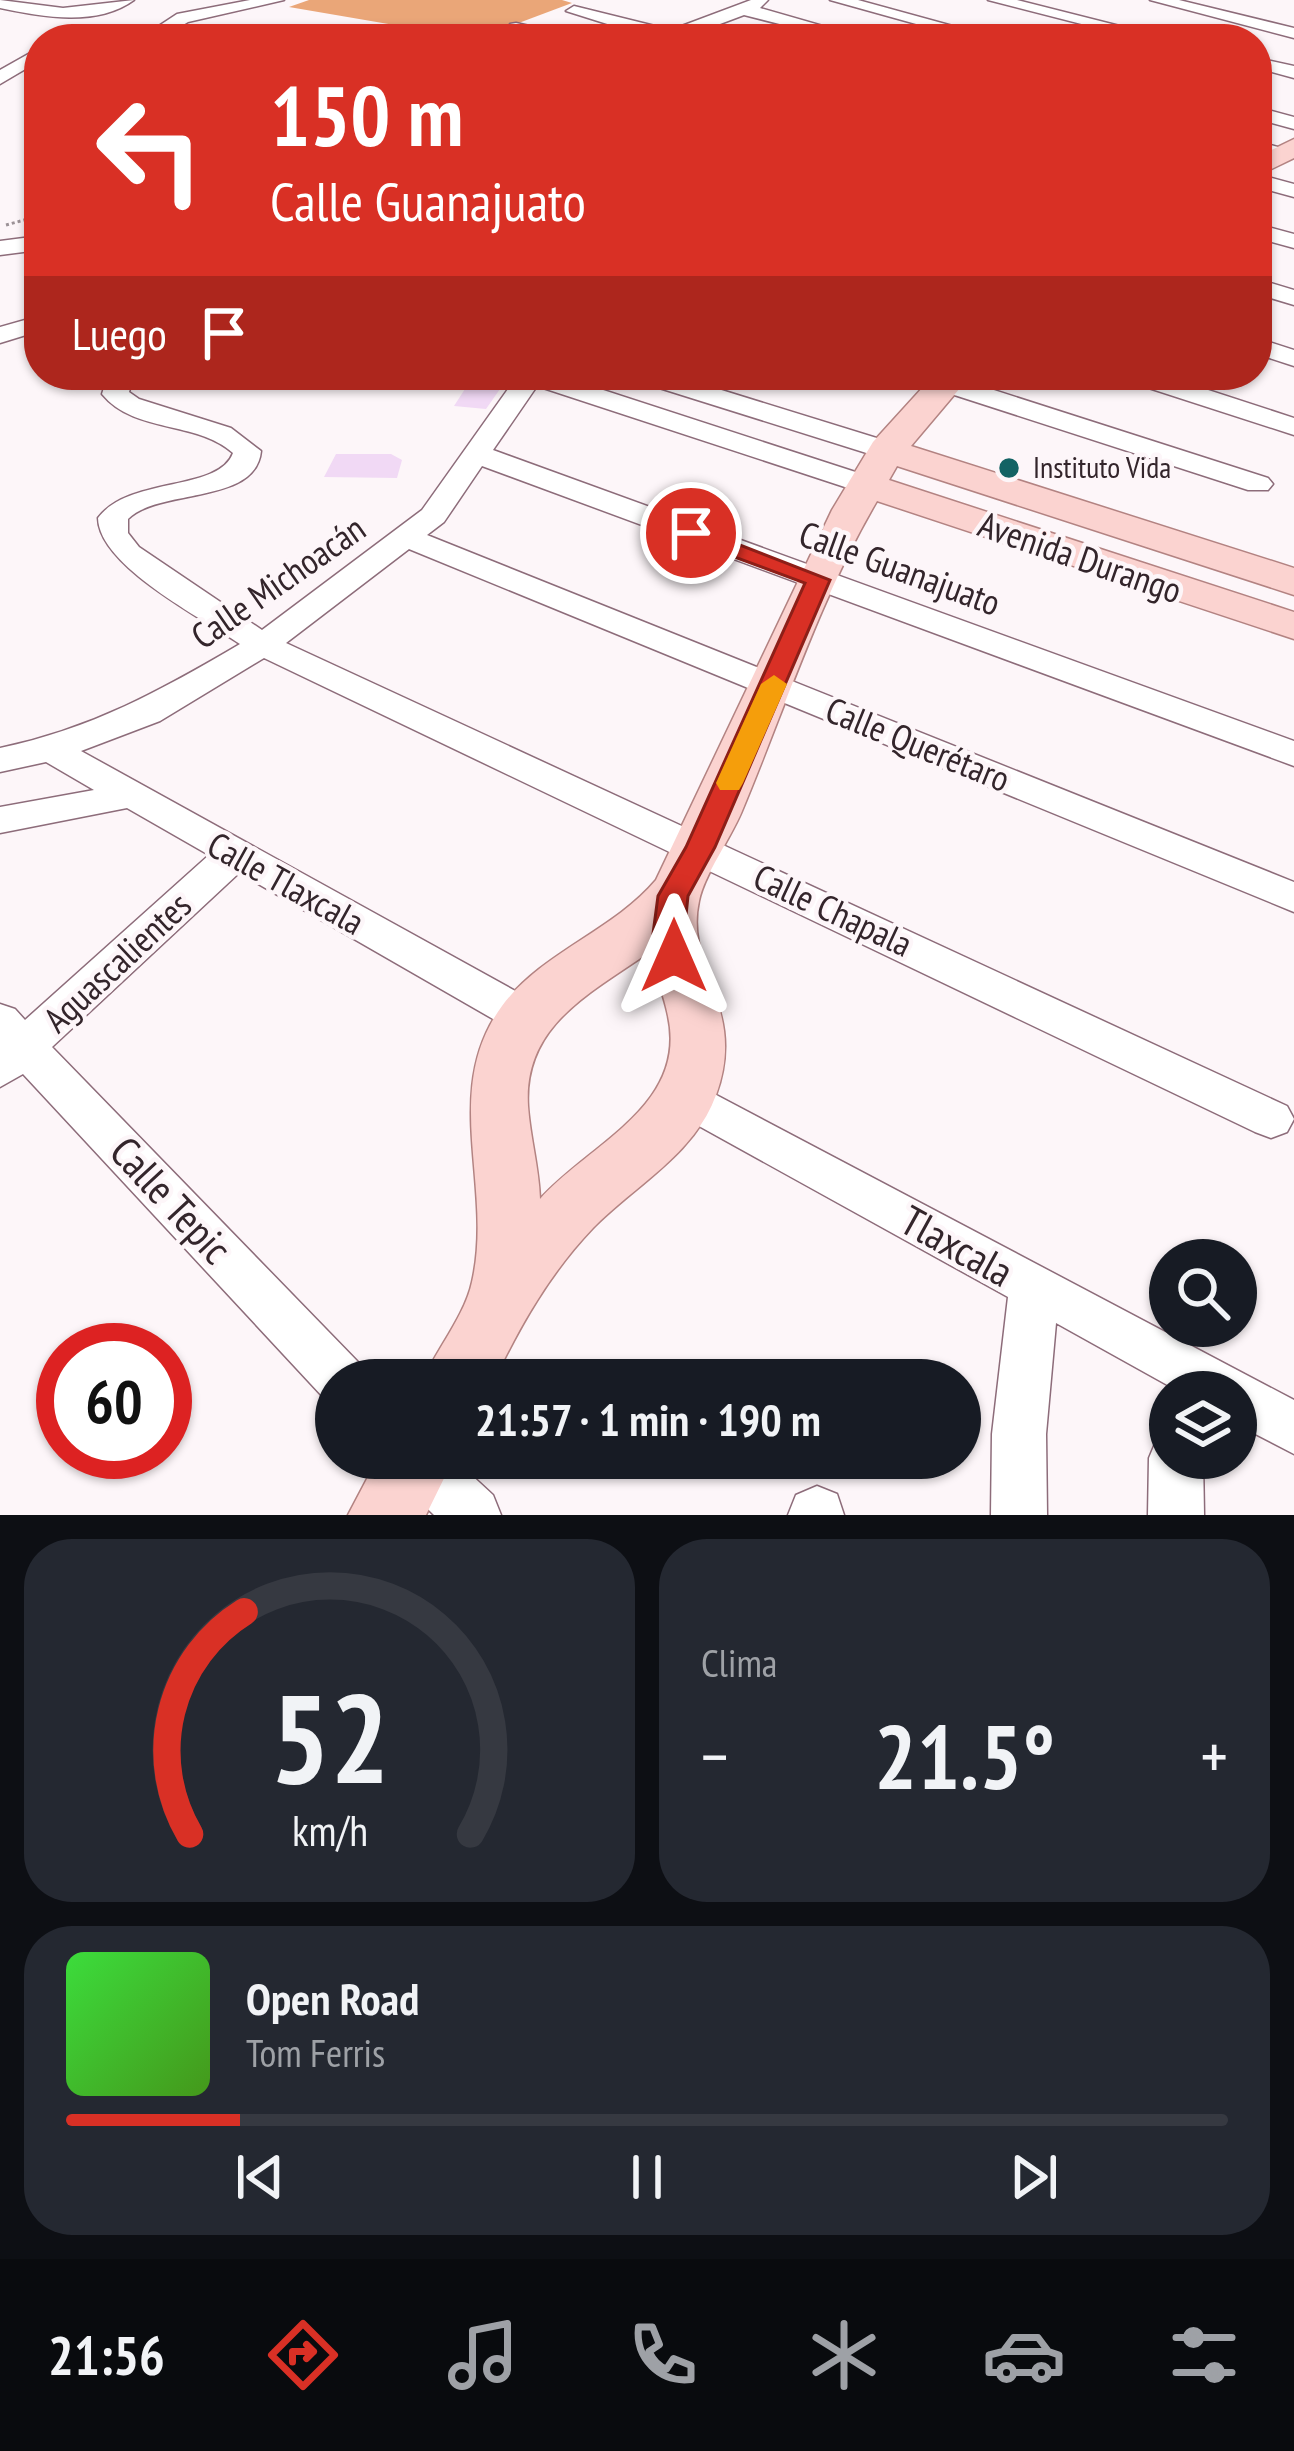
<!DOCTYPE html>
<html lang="es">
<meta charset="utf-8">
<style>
:root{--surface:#171b24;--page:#242831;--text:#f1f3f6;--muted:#9ea1a6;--line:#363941;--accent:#d93025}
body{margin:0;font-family:"PT Sans Narrow",sans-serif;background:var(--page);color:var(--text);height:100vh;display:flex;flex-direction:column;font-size:45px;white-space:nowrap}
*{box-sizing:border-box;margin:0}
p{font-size:39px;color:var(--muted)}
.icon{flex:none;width:66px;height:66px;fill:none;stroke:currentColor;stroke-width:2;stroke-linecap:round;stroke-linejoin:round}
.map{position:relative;height:1515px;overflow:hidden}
.sheet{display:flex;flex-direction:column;gap:24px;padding:24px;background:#0d0f14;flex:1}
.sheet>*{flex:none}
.hud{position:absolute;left:24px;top:24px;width:1248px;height:366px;border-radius:48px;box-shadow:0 3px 9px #0004;background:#d93025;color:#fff;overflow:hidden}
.controls{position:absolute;left:1149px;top:1239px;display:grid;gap:24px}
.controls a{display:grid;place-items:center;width:108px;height:108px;border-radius:50%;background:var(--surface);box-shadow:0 3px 9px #0004;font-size:60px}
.speed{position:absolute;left:36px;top:1323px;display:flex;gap:24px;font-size:60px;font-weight:700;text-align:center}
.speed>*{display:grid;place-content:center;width:156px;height:156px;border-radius:50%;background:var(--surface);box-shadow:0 3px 9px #0004;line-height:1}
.speed .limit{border:18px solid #d22;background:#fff;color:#111}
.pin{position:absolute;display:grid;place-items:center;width:102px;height:102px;color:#fff;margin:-51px;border:6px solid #fff;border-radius:50%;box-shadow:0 3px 12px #0007}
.me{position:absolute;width:132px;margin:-66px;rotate:0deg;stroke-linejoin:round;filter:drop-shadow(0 0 9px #0008)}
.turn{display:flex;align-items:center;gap:42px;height:252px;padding:0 48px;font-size:54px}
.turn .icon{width:156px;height:156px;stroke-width:2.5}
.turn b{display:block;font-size:84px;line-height:102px}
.then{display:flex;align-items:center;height:114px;padding:0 48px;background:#0003;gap:24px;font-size:45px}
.big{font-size:90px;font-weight:700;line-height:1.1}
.sheet .tile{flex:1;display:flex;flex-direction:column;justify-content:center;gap:18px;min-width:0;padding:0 42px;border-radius:48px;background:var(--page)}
.sheet .dial{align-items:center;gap:0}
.dial svg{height:312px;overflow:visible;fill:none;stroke:var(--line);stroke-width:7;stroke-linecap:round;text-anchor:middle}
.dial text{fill:var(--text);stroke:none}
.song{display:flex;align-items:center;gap:36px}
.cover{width:144px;height:144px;border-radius:18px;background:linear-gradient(135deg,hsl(120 70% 55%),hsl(100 70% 35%))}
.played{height:12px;border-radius:6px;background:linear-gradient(90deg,var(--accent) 15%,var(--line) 15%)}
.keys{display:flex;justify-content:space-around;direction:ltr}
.heat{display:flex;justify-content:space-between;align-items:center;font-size:66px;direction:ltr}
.sheet .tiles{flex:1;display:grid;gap:24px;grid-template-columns:1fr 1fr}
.tile:last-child{grid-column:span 2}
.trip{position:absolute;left:315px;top:1359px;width:666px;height:120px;border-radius:60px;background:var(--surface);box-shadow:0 3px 9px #0004;font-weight:700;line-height:120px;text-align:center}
.tabs{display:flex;height:192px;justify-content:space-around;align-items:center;background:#090b0e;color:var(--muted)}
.tabs .icon{width:84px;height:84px}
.tabs .selected{color:var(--accent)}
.tabs b{font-size:54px;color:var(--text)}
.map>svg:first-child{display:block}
.forest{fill:#eaa678}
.building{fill:#f1d9f5}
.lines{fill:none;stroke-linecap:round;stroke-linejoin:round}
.minor-casing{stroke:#8d6c7a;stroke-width:3}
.major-casing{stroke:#b38382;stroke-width:3}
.path{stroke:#9c9297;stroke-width:3;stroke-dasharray:3 3;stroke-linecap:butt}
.minor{fill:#fff;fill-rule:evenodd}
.major{fill:#fbd3d0;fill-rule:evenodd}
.route{fill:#d93025;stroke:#8d1f18;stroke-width:3}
.slow{fill:#f59e0b}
.poi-dot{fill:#136364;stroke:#fdf6f9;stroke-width:4.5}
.labels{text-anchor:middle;stroke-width:9;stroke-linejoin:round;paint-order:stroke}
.far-poi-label{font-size:30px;fill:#33252b;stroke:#fdf6f9;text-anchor:start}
.street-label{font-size:36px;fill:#33252b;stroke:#fdf6f9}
.near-street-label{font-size:42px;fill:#33252b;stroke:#fdf6f9}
</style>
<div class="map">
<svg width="1294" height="1515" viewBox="0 0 1294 1515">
<rect width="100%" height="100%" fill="#fdf6f9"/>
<path class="forest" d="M309 0H562L572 3 476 39 289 7Z"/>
<path class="building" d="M474 375 507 379 486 409 454 406Z
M336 454H391L402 460 397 478 324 477Z"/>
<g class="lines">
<defs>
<path id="minor" d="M0 0 63 8 134 0C97 27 43 17 0 8Z
M250 0H284L188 22 160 39H139L177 14Z
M751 0H768L760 8 868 39H838L744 15 680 39H655L566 11 574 6 671 30Z
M830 0H858L1000 39H970Z
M988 0H1017L1171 39H1140Z
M1150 0H1179L1294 28V38Z
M516 23 570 35 573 39H541L510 32V24Z
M417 29 432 39H389L392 35Z
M39 48V61L0 84V70Z
M1257 58 1294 66V78L1257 68Z
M1257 107 1294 117V129L1257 119Z
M1257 141 1288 150 1291 154 1281 160 1257 153Z
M1257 174 1294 184V197L1257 187Z
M1257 224 1294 234V248L1257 238Z
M39 236V250L0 255V241Z
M1257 279 1294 290V305L1257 294Z
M39 316V331L0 343V327Z
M1257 338 1294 350V366L1257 354Z
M108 375H134L129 392 139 399 231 428 261 451C256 505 159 488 128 519V533L139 547 262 630 422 510 518 375H557L877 479 882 485 877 491H857L537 386 493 450 1294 741V766L482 466 444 522 427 535 1294 882V912L409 549 286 643 1287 1106 1294 1119 1287 1132 1271 1138 1255 1132 264 658 160 721 81 751 537 1003 543 1015 537 1027 522 1032 507 1027 239 873 52 1047 359 1363 367 1380H336V1403L323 1397 23 1074 0 1087V1004L15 1009 25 1020 209 855 127 808 0 833V807L94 790 46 762 0 772V748C91 729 160 691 240 644 202 618 99 566 98 518 129 476 219 492 233 453 196 420 135 434 102 394Z
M633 375H673L896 444 900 450 896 456H876L637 381Z
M907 375H947L1268 478 1273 484 1268 490H1248L911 381Z
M1123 375H1162L1294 418V435L1127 381Z
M686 1079 1294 1400V1454L1236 1424V1392H1180L1056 1323 1046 1434 1047 1515H991L992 1434 1008 1297 670 1110 664 1097 670 1084Z
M1170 1434V1458H1203L1204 1515H1148L1149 1458 1157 1439Z
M387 1458H453L493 1495 501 1515H434L395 1477Z
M817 1486 837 1494 844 1515H788L796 1495Z"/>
<path id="major" d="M1294 139V158L1257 176V157Z
M934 375H971L911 446 1294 568V595L897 466 889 480 1294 612V639L877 501C820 598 785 708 742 811 731 838 704 875 699 901 684 969 748 1008 716 1095 695 1154 634 1186 593 1228 550 1273 521 1324 494 1380H423C437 1349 465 1315 472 1282 494 1187 440 1091 502 1006 542 952 613 931 656 880L832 510 873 442ZM648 953C655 973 664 995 668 1016 688 1106 589 1144 540 1199 539 1167 530 1137 528 1106 523 1025 591 993 648 953Z
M378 1458H454L426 1515H348Z"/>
</defs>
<use href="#minor" class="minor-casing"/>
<use href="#major" class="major-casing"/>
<path class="path" d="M6 225 39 216"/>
<use href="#minor" class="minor"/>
<use href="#major" class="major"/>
</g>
<path class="route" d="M691 526 830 580 715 847 688 896 684 934 689 956 685 964H662L653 934 658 896 686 847 805 583 683 538 679 533Z"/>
<path class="slow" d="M774 675 787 684 743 783 739 790H720L716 783 761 684Z"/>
<circle class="poi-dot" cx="1009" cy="468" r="12"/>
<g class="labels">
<g class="far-poi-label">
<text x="1033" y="478">Instituto Vida</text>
</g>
<g class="street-label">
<text transform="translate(1080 557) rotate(19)" y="13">Avenida Durango</text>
<text transform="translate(900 568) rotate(20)" y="13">Calle Guanajuato</text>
<text transform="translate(278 582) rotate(-35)" y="13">Calle Michoacán</text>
<text transform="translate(918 744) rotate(22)" y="13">Calle Querétaro</text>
<text transform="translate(286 883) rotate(29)" y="13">Calle Tlaxcala</text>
<text transform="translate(833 910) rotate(25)" y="13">Calle Chapala</text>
<text transform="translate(117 962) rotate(-43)" y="13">Aguascalientes</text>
</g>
<g class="near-street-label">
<text transform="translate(171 1200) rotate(47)" y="15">Calle Tepic</text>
<text transform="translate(957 1246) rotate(29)" y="15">Tlaxcala</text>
</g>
</g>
</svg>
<div class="controls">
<a><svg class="icon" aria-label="search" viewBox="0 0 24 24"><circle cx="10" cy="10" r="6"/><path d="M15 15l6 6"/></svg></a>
<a><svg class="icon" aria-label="layers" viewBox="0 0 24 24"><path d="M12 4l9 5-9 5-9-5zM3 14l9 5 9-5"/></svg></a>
</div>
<div class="speed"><div class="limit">60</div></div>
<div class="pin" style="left:691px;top:533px;background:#d93025"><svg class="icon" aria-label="arrive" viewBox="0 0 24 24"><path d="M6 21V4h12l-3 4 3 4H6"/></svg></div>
<svg class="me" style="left:674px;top:956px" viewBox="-20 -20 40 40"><path d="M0-17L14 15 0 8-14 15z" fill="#d93025" stroke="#fff" stroke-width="4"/></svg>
<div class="trip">21:57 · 1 min · 190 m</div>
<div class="hud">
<div class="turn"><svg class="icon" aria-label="left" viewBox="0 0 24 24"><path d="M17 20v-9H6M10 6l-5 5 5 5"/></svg><div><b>150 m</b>Calle Guanajuato</div></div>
<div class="then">Luego<svg class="icon" aria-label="arrive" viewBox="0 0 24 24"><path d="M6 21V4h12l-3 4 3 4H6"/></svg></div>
</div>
</div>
<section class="sheet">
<div class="tiles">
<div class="tile dial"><svg viewBox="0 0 100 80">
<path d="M14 69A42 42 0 1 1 86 69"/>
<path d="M14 69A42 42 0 0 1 28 12" stroke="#d93025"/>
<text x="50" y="56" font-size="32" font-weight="700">52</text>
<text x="50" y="72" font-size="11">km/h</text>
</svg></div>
<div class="tile"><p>Clima</p>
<div class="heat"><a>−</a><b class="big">21.5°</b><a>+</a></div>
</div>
<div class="tile">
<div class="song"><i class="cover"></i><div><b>Open Road</b><p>Tom Ferris</p></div></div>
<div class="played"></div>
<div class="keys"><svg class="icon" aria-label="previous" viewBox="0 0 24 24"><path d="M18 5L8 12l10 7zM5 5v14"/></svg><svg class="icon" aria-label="pause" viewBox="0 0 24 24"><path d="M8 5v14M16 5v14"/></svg><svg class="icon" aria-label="next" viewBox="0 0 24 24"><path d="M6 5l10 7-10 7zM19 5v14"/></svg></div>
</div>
</div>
</section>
<nav class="tabs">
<b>21:56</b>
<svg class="icon selected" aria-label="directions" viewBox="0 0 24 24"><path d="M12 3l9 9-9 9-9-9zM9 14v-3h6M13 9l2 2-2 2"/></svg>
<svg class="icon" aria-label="music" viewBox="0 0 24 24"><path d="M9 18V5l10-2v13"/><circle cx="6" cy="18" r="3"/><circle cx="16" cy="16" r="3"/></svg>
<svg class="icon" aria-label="phone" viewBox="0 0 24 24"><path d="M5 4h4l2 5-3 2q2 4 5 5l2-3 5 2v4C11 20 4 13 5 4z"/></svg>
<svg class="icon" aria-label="climate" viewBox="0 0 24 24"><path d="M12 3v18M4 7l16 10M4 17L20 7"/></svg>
<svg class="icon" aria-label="car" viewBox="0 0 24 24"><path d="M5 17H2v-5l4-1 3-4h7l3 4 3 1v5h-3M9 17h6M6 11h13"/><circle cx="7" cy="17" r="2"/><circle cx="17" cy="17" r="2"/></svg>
<svg class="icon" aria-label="filters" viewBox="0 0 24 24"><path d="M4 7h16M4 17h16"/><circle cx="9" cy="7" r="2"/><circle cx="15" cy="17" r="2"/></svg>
</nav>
